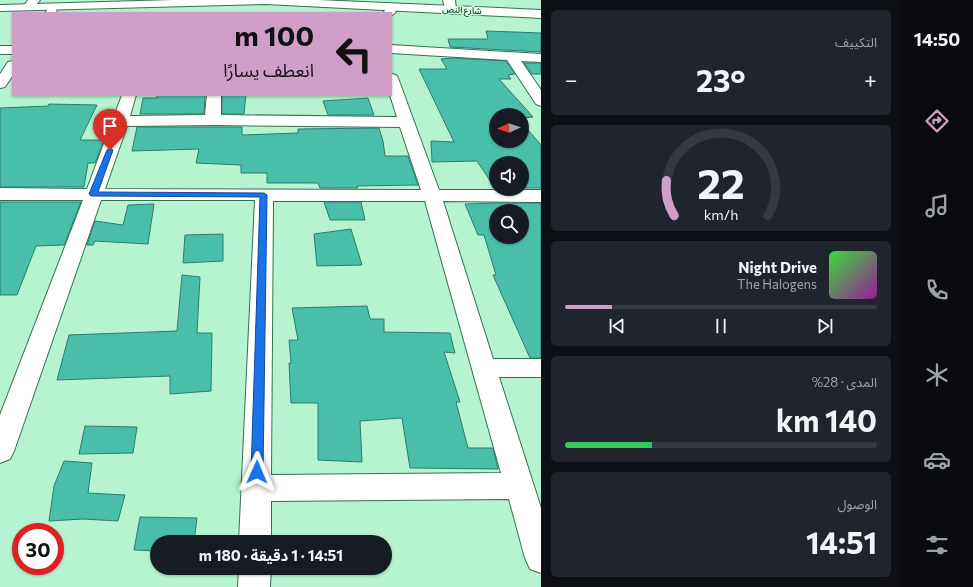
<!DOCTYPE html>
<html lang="ar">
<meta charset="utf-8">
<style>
:root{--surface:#171b24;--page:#20242c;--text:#f1f3f6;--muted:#9ea1a6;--line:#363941;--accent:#d19ec7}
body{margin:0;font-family:Commissioner,"Noto Sans Arabic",sans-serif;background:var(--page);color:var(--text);direction:rtl;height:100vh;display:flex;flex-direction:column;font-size:15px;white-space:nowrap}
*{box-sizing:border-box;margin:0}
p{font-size:13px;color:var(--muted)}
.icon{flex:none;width:22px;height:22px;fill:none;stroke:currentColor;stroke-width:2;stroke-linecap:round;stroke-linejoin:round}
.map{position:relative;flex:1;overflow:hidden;direction:ltr}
.panel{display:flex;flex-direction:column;gap:10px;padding:10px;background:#0d0f14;width:360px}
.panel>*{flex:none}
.guide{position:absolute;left:12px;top:12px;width:380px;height:84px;border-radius:0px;box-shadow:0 1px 3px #0004;direction:rtl;background:#d19ec7;color:#111;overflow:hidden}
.needle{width:26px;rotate:266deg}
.controls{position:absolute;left:489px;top:108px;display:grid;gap:8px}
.controls a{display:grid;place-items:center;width:40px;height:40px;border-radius:50%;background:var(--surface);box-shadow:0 1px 3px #0004;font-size:20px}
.speed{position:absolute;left:12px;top:523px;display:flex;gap:8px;font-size:20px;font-weight:700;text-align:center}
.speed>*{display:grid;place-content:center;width:52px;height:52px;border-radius:50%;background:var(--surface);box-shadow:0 1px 3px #0004;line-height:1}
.speed .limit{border:6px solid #d22;background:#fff;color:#111}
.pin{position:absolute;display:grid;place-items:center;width:34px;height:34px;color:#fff;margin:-41px -17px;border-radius:50% 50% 50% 0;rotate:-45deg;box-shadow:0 0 4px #0007}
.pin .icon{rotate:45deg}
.me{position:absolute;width:44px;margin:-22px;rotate:1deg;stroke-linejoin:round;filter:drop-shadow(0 0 3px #0008)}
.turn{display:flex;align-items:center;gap:14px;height:84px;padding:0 12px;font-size:18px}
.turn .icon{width:52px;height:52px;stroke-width:2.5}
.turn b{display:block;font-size:28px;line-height:34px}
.big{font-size:30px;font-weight:700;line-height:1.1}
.panel .card{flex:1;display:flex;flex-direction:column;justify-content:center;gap:6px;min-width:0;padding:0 14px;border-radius:6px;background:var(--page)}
.panel .dial{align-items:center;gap:0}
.dial svg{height:104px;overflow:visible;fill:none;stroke:var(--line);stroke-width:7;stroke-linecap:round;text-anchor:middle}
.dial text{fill:var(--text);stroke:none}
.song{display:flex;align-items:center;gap:12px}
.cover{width:48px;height:48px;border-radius:6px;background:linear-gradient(135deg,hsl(120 70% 55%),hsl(300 70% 35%))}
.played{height:4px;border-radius:2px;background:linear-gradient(90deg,var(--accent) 15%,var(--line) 15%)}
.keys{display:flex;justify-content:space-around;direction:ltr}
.heat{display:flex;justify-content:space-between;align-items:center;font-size:22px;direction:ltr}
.charge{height:6px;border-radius:3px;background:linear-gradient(90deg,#34c759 28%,var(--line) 0)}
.trip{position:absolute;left:150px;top:535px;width:242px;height:40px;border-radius:20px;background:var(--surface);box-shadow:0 1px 3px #0004;font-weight:700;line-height:40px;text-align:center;direction:rtl}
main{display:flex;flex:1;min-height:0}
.dock{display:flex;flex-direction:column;width:72px;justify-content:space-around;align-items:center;background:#090b0e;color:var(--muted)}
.dock .icon{width:28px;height:28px}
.dock .selected{color:var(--accent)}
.dock b{font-size:18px;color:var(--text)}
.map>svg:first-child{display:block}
.building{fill:#49bfaa;stroke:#2f7b6d;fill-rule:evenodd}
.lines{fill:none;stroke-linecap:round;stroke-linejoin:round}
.minor-casing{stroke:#367052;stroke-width:2}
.secondary-casing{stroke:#367052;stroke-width:2}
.minor{fill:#fff;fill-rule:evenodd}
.secondary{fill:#fff;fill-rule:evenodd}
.route{fill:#1a73e8;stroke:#114b97}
.labels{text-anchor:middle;stroke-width:3;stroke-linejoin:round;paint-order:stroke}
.far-street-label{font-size:9px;fill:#01160a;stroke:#cdfde1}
</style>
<main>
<nav class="dock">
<b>14:50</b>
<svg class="icon selected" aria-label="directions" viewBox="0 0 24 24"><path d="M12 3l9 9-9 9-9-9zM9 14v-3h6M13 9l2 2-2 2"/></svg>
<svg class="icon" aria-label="music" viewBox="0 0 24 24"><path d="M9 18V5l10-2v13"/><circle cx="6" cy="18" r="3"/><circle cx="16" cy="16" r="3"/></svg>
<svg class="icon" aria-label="phone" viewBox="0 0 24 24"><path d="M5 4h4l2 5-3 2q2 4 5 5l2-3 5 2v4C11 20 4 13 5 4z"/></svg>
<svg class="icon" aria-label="climate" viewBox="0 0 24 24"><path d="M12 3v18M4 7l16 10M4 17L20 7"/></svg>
<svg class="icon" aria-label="car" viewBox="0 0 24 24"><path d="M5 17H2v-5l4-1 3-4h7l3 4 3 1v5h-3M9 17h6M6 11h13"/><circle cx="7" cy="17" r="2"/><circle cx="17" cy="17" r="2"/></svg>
<svg class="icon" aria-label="filters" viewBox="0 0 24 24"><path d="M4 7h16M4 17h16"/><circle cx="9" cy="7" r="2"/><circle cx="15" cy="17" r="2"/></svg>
</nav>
<section class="panel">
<div class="card"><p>التكييف</p>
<div class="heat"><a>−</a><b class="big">23°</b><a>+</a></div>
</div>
<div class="card dial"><svg viewBox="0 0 100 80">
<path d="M14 69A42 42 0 1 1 86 69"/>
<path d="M14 69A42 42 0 0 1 8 42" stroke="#d19ec7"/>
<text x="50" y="56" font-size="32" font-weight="700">22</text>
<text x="50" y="72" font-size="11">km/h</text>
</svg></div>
<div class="card">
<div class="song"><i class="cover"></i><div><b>Night Drive</b><p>The Halogens</p></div></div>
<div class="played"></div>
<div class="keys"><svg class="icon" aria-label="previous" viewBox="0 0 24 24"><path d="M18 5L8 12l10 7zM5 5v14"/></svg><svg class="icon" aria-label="pause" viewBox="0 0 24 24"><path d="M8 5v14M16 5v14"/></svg><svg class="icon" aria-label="next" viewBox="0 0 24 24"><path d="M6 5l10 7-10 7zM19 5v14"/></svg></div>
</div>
<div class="card"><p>المدى · 28%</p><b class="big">140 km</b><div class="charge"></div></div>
<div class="card"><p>الوصول</p><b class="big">14:51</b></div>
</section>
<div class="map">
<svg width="541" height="587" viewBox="0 0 541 587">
<rect width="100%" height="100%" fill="#b6f3d0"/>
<path class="building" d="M486 31 541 33V52L450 47 448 39H488Z
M453 58 506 61 515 74 508 75 511 79H499L533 117 522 118V115H496V141H522V123L541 145V188H522V163H496L495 188 477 161 432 162 431 141 454 142 419 69H447L441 59Z
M524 63H541V74H532Z
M157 95H205L204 114H140L143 98H157Z
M222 95H246L244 114H222Z
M368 98 374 115H328L323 101Z
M49 104 97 105 80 140H104L95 163H88L84 187H0V108L48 106Z
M137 127H242V135L298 133V129L379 128 383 141 385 156H408L418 185 357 186 358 188H320L318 183H267V173H241V165L196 163 199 149 132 151Z
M0 202H81L64 245 36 246 17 295H0Z
M324 202H361L365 220H330Z
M501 203H541V358H530L493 275H496L484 235H478L465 204ZM496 211H522V237H496Z
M154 204 148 244 95 241 93 245H87L95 221 123 225 128 205Z
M351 229 362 265 317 266 314 234Z
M223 234V261L183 263 185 235Z
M182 275 200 277 197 333H212L211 391 170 394V376L57 380 69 335 177 331Z
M367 306 370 319H384V332L450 333 455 353 444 352 460 402H456L468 448H493L498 469 410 468 402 418 360 421 362 462 318 460V403H291L289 363H291L289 340H298L292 308Z
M85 426 137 427 133 453 79 454Z
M64 461 92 463 88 493 125 495 118 521 83 519 49 521 54 486Z
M140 517 197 518 194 542H157V551L134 550Z"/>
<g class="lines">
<defs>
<path id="minor" d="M28 0H40L33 9H25L23 7Z
M443 0H455L456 10 454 12H446Z
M52 8 56 9 57 13H45L48 9Z
M390 8 394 9 396 12 391 16V13H383L386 9Z
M391 45 541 54V62L521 61 541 90V106L536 104 507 60 391 53Z
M0 46H13V54H0Z
M13 61V75L5 87 0 88V74L8 62Z
M391 74 396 75 398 78 439 190H541V202L443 201 493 359H541V377H499L541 508V573L530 569 525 558 509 499 271 501V542H239L255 200H101L14 451 10 459 0 463V415L83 200H0V188L87 189 122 95H136L130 116 205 115 207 95H221V115L397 117 390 95H391ZM213 125 400 127 421 190 105 189 127 126ZM273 201H425L501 473 271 475Z
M239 568H271L270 587H238Z"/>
<path id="secondary" d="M173 0H318L541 10V18L266 4 0 11V5Z"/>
</defs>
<use href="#minor" class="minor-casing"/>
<use href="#secondary" class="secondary-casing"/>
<use href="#minor" class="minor"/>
<use href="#secondary" class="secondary"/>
</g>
<path class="route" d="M110 148 113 150 98 192 264 193 267 195 263 472 261 476 257 478 253 476 251 472 260 197 91 196 89 194 107 150Z"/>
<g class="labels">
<g class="far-street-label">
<text transform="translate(462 10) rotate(3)" y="3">شارع النص</text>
</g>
</g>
</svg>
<div class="controls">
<a><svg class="needle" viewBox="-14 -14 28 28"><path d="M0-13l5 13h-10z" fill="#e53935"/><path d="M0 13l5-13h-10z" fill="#9ea1a6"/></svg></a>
<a><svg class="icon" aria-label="sound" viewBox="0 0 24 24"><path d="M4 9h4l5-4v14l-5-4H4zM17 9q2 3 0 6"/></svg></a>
<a><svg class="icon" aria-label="search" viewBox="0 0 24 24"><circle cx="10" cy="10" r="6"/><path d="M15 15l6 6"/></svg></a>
</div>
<div class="speed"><div class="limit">30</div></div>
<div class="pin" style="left:110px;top:150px;background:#d93025"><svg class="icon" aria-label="arrive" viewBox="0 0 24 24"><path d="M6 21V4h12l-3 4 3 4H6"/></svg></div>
<svg class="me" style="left:257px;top:472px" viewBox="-20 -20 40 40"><path d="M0-17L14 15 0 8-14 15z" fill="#1a73e8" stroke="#fff" stroke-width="4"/></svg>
<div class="trip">14:51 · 1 دقيقة · 180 m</div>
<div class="guide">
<div class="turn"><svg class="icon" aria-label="left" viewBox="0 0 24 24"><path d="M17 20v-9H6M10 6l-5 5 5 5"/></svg><div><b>100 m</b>انعطف يسارًا</div></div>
</div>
</div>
</main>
